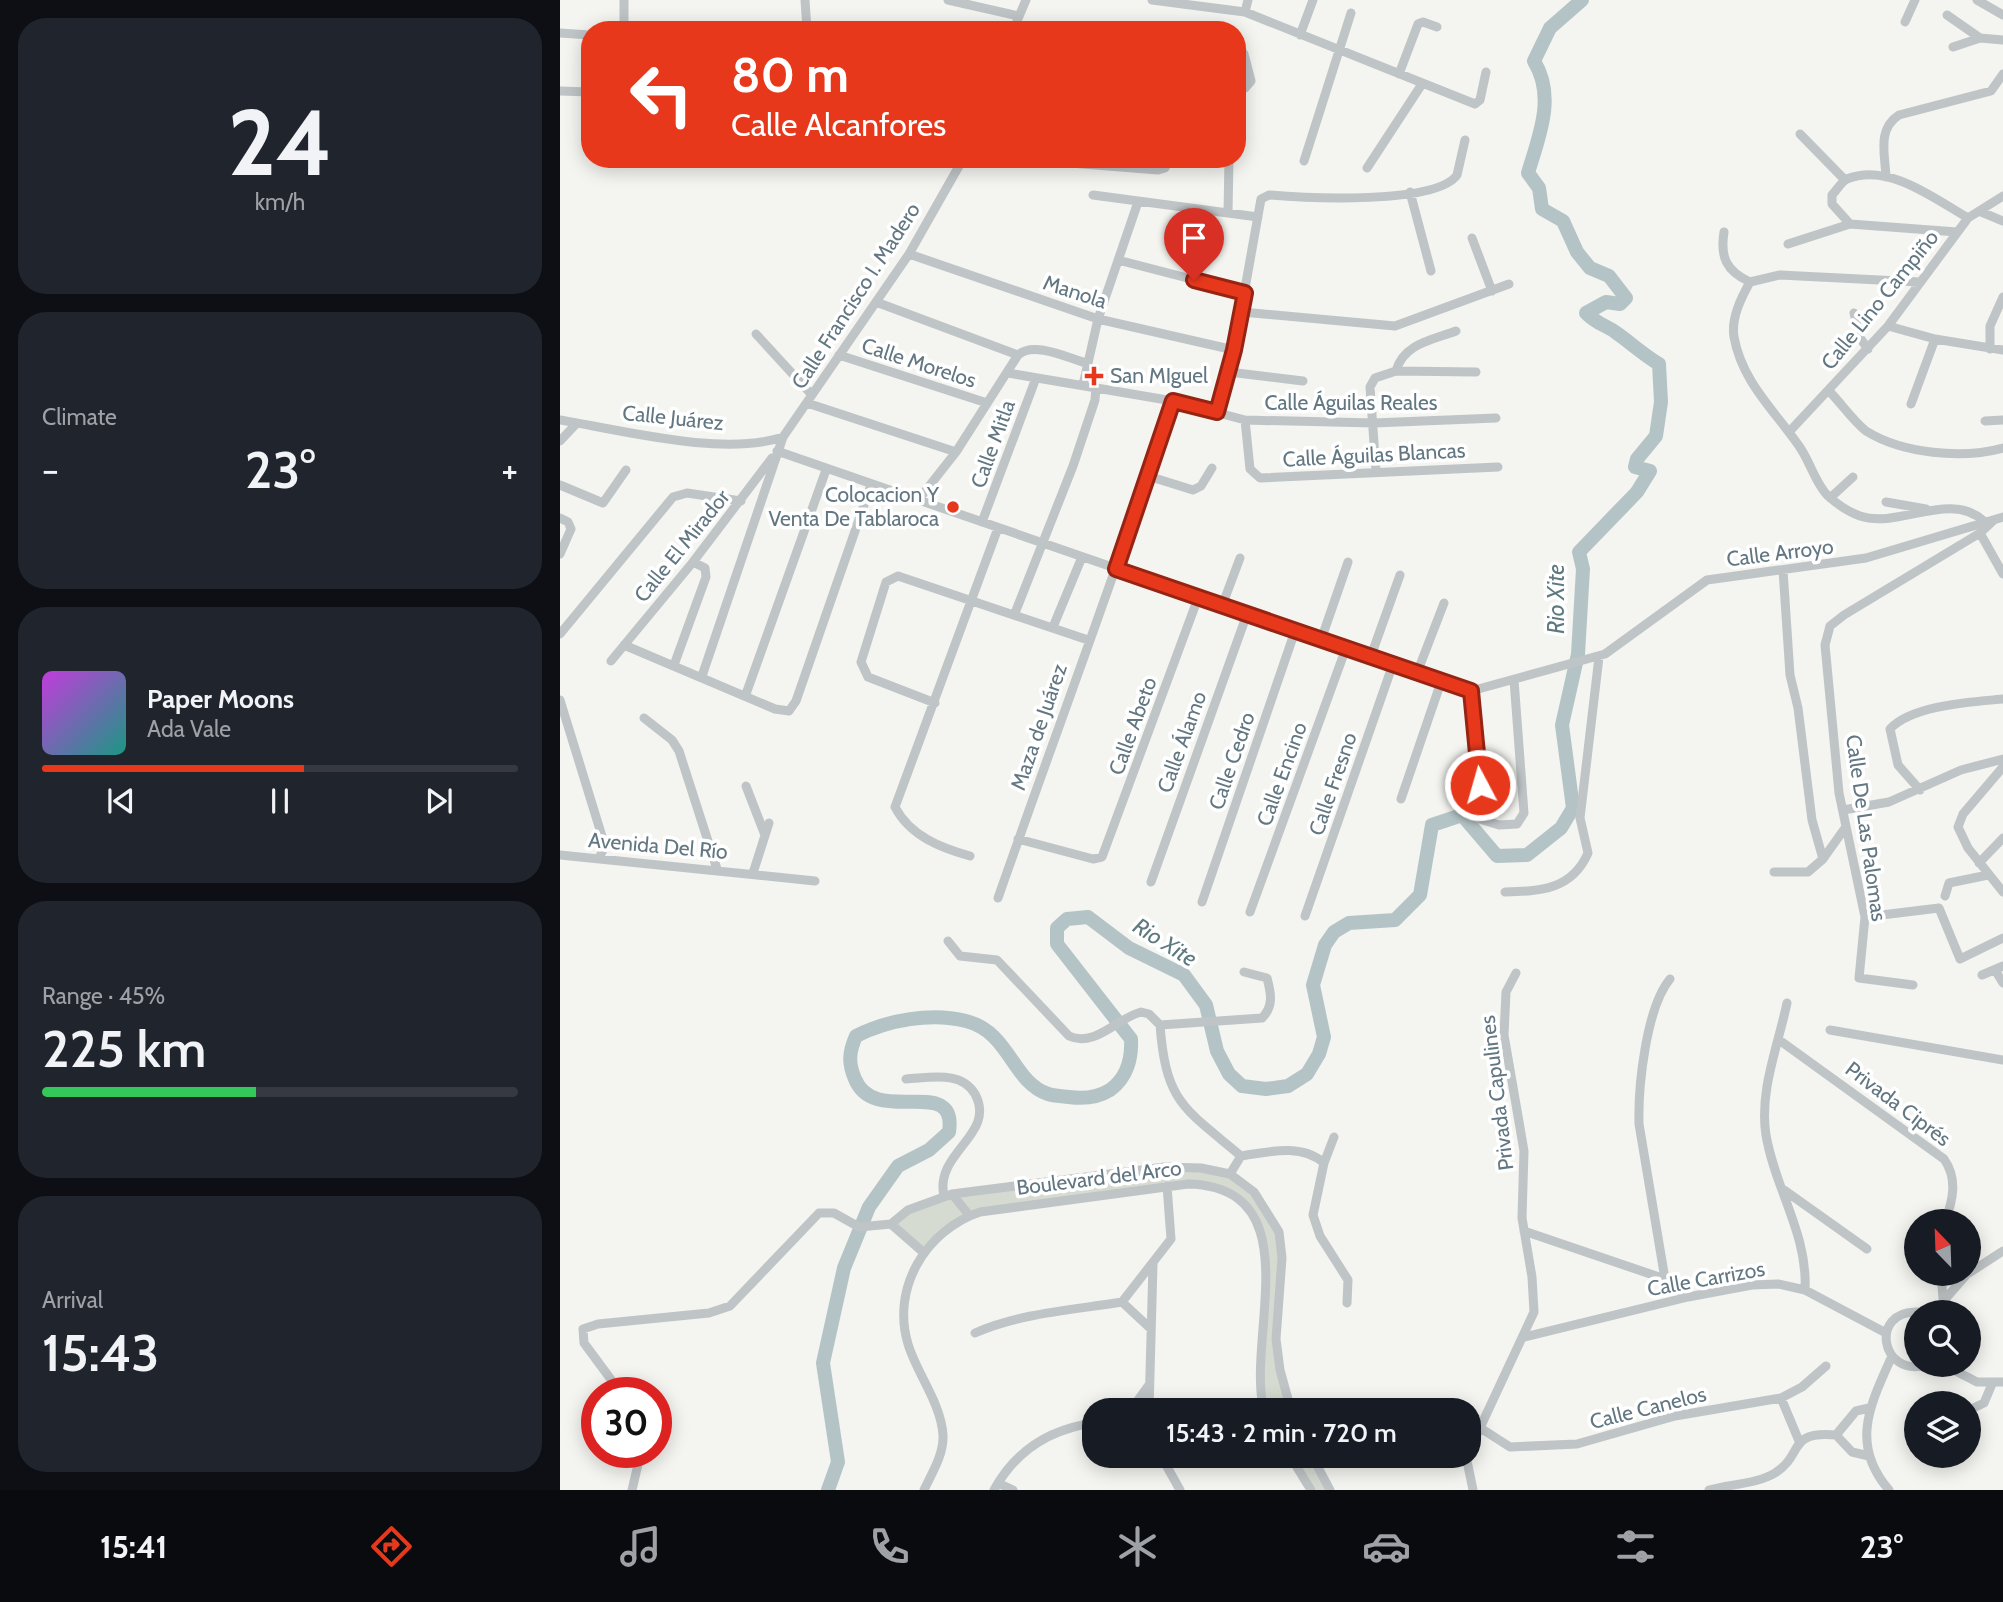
<!DOCTYPE html>
<meta charset="utf-8">
<style>
:root{--surface:#171b24;--page:#20242c;--text:#f1f3f6;--muted:#9ea1a6;--line:#363941;--accent:#e8381c}
body{margin:0;font-family:Cabin,sans-serif;background:var(--page);color:var(--text);height:100vh;display:flex;flex-direction:column;font-size:26px;white-space:nowrap}
*{box-sizing:border-box;margin:0}
p{font-size:23px;color:var(--muted)}
.icon{flex:none;width:38px;height:38px;fill:none;stroke:currentColor;stroke-width:2;stroke-linecap:round;stroke-linejoin:round}
.map{position:relative;flex:1;overflow:hidden}
.details{display:flex;flex-direction:column;gap:18px;padding:18px;background:#0d0f14;width:560px}
.details>*{flex:none}
.top-card{position:absolute;left:21px;top:21px;width:665px;height:147px;border-radius:28px;box-shadow:0 4px 18px #0003;background:#e8381c;color:#fff;overflow:hidden}
.needle{width:46px;rotate:337deg}
.fabs{position:absolute;left:1344px;top:1209px;display:grid;gap:14px}
.fabs a{display:grid;place-items:center;width:77px;height:77px;border-radius:50%;background:var(--surface);box-shadow:0 4px 18px #0003;font-size:35px}
.speed{position:absolute;left:21px;top:1377px;display:flex;gap:14px;font-size:35px;font-weight:700;text-align:center}
.speed>*{display:grid;place-content:center;width:91px;height:91px;border-radius:50%;background:var(--surface);box-shadow:0 4px 18px #0003;line-height:1}
.speed .limit{border:10px solid #d22;background:#fff;color:#111}
.pin{position:absolute;display:grid;place-items:center;width:60px;height:60px;color:#fff;margin:-72px -30px;border-radius:50% 50% 50% 0;rotate:-45deg;box-shadow:0 0 7px #0007}
.pin .icon{rotate:45deg}
.me{position:absolute;width:77px;margin:-38px;rotate:354deg;stroke-linejoin:round;filter:drop-shadow(0 0 5px #0008)}
.turn{display:flex;align-items:center;gap:24px;height:147px;padding:0 35px;font-size:32px}
.turn .icon{width:91px;height:91px;stroke-width:2.5}
.turn b{display:block;font-size:49px;line-height:60px}
.big{font-size:52px;font-weight:600;line-height:1.1}
.details .card{flex:1;display:flex;flex-direction:column;justify-content:center;gap:10px;min-width:0;padding:0 24px;border-radius:28px;background:var(--page)}
.details .dial{align-items:center;gap:0}
.dial b{font-size:91px;line-height:1}
.song{display:flex;align-items:center;gap:21px}
.cover{width:84px;height:84px;border-radius:10px;background:linear-gradient(135deg,hsl(290 70% 55%),hsl(170 70% 35%))}
.played{height:7px;border-radius:4px;background:linear-gradient(90deg,var(--accent) 55%,var(--line) 55%)}
.keys{display:flex;justify-content:space-around;direction:ltr}
.heat{display:flex;justify-content:space-between;align-items:center;font-size:38px;direction:ltr}
.charge{height:10px;border-radius:5px;background:linear-gradient(90deg,#34c759 45%,var(--line) 0)}
.trip{position:absolute;left:522px;top:1398px;width:399px;height:70px;border-radius:28px;background:var(--surface);box-shadow:0 4px 18px #0003;font-weight:600;line-height:70px;text-align:center}
.dock{display:flex;height:112px;justify-content:space-around;align-items:center;background:#090b0e;color:var(--muted)}
.dock .icon{width:49px;height:49px}
.dock .selected{color:var(--accent)}
.dock b{font-size:32px;color:var(--text)}
main{display:flex;flex:1;min-height:0}
.map>svg:first-child{display:block}
.green{fill:#d6dbd1}
.lines{fill:none;stroke-linecap:round;stroke-linejoin:round}
.river{stroke:#b4c4c6;stroke-width:14}
.minor{stroke:#bfc4c6;stroke-width:9}
.route-casing{stroke:#972412;stroke-width:18}
.route{stroke:#e8381c;stroke-width:12}
.poi-dot{fill:#e8381c;stroke:#fff;stroke-width:2.5}
.labels{text-anchor:middle;stroke-width:7;stroke-linejoin:round;paint-order:stroke}
.street-label{font-size:21px;fill:#627782;stroke:#fff}
.poi-label{font-size:21px;fill:#627782;stroke:#fff;text-anchor:start}
.water-label{font-size:23px;font-style:italic;fill:#5e7a80;stroke:#fff}
</style>
<main>
<section class="details">
<div class="card dial"><b>24</b><p>km/h</p></div>
<div class="card"><p>Climate</p>
<div class="heat"><a>−</a><b class="big">23°</b><a>+</a></div>
</div>
<div class="card">
<div class="song"><i class="cover"></i><div><b>Paper Moons</b><p>Ada Vale</p></div></div>
<div class="played"></div>
<div class="keys"><svg class="icon" aria-label="previous" viewBox="0 0 24 24"><path d="M18 5L8 12l10 7zM5 5v14"/></svg><svg class="icon" aria-label="pause" viewBox="0 0 24 24"><path d="M8 5v14M16 5v14"/></svg><svg class="icon" aria-label="next" viewBox="0 0 24 24"><path d="M6 5l10 7-10 7zM19 5v14"/></svg></div>
</div>
<div class="card"><p>Range · 45%</p><b class="big">225 km</b><div class="charge"></div></div>
<div class="card"><p>Arrival</p><b class="big">15:43</b></div>
</section>
<div class="map">
<svg width="1443" height="1490" viewBox="0 0 1443 1490">
<rect width="100%" height="100%" fill="#f4f4f0"/>
<path class="green" d="M605 1167 641 1168 683 1182 719 1232 716 1339 731 1410H704L701 1399 706 1261 700 1232 677 1199 642 1184 420 1212 363 1252 332 1222 368 1201Z
M730 1456H752L770 1490H751Z"/>
<g class="lines">
<path class="river" d="M268 1490 278 1462 263 1363 284 1268 309 1207 338 1166 369 1150 389 1132C398 1073 315 1128 295 1079 288 1063 289 1052 296 1036 328 1020 371 1012 406 1021 450 1032 452 1082 488 1094 494 1096 502 1096 509 1097 523 1099 537 1098 550 1090 567 1078 572 1058 571 1039L497 944V928L507 919 528 917 569 948 624 975 646 1005 657 1051 669 1074 682 1086 706 1089 728 1086 747 1074 759 1054 764 1037 753 985 765 945 774 932 789 923 835 920 860 895 872 825 902 815 937 856 967 855 1001 828 1013 808 1002 725 1018 654 1023 569 1019 552 1077 492 1090 471 1075 467 1077 459 1096 436 1101 402 1099 364C1084 355 1072 344 1058 334 1046 324 1039 326 1026 313L1046 302 1060 304 1066 298 1049 276 1030 268 1017 252 1003 221 982 209 979 188 968 173C979 136 996 97 974 61L990 28 1022 0"/>
<path class="minor" d="M64 0V30
M245 0 247 30
M388 0 459 16
M592 0 685 12 915 104 920 100 926 72
M1417 0 1443 15
M685 12 688 0
M1387 15 1420 38
M457 21 466 0
M1345 22 1355 0
M455 27 491 30
M0 33 30 35
M740 35 753 0
M677 46 684 54 691 81 685 88 677 89
M1393 47 1420 38 1443 40
M839 74 858 24 863 22 877 27
M0 91 30 92
M1240 134 1285 180
M460 159 598 170 605 168 609 159
M744 161 791 13
M807 168 862 84
M1326 177C1325 154 1317 129 1339 115L1431 91 1443 74
M850 192 871 271
M533 195 698 217
M1419 211 1443 221
M668 213 669 159
M1164 232C1160 257 1166 271 1190 282 1181 298 1171 318 1174 337 1182 382 1215 411 1239 446 1250 461 1255 483 1268 496 1277 504 1289 512 1300 516 1340 529 1389 490 1424 521
M1397 232 1290 224 1272 204V195C1277 190 1281 182 1287 179 1328 162 1375 199 1408 218
M912 238 932 291
M1228 244 1290 224
M349 254 538 319 674 350
M558 260 685 293
M1190 282 1220 275 1359 282
M316 302 458 355C474 341 508 358 526 363
M682 312 835 326 949 284
M1294 313 1300 338 1308 349
M1328 326 1375 339 1443 350
M196 334 252 395
M1430 349V326L1443 297
M279 355 427 403
M836 371C843 344 872 340 896 331
M669 372 743 381
M448 373 613 401 685 420 814 423 936 418
M523 385 538 319 578 202
M1269 391C1281 403 1293 421 1306 431 1343 454 1402 459 1443 448
M247 403 396 452
M1351 404 1375 339
M657 412 674 350 701 199 709 195C745 198 876 205 897 175L905 140
M0 420C61 430 164 457 223 437
M685 420 690 469 700 478 938 467
M1425 421 1443 420
M1229 432 1328 326 1408 218 1443 196
M0 441 17 423
M217 451 911 691 1045 654 1147 580 1306 558 1443 517
M816 471 810 387 815 378 836 371 916 372
M588 476 633 490 641 486 652 468
M0 485 43 503 66 470
M1270 498 1293 477
M359 499 396 452 458 355
M1326 502 1366 509
M0 518 8 522 11 529 0 554
M422 522 476 378
M1420 533 1443 574
M1223 570 1230 675 1238 708 1252 820 1263 859 1285 828
M662 606 680 558
M455 613 513 466 535 400 536 387
M493 627 522 557
M0 634 113 497 127 493 181 501
M761 640 788 562
M64 645 215 709 229 711 236 701 311 485
M811 656 840 575
M51 661 133 562 212 458
M114 665 146 577 145 568 133 562
M857 673 884 603
M142 676 223 437 349 254 403 159
M911 691 920 785
M186 694 266 470
M0 700 45 846 39 858
M375 703 308 677 301 662 326 582 338 576 528 640
M84 718 112 740 119 751 157 869
M1443 767 1403 814 1398 827 1408 848 1443 892
M186 786 205 835
M1360 790 1338 765 1330 729C1352 705 1412 702 1443 699
M841 799 881 682
M1283 810 1329 802 1401 770 1443 759
M913 817 939 825 957 824 964 813 954 680
M458 839 533 859 542 857 638 598
M0 855 255 881
M410 856C381 848 350 836 335 807L438 528
M1419 863 1443 838
M1214 872H1248L1263 859
M193 873 209 823
M591 882 687 614
M945 892C980 891 1012 890 1028 853L1020 818 1039 657
M1385 896 1389 883 1428 875
M438 898C496 732 558 568 613 401
M642 902 735 631
M690 912 786 648
M745 916 833 664
M1305 917 1379 908 1400 959 1443 938
M388 941 400 956 437 960 509 1036C535 1048 557 1018 581 1012L589 1014 600 1025 702 1018C714 1006 711 993 707 978L684 972
M1435 970 1443 983
M1422 975 1443 966
M1110 979C1086 1008 1078 1087 1079 1124L1105 1279 1128 1297
M1353 985 1299 978 1305 917 1279 793 1265 645 1270 626 1284 615 1420 533 1433 521
M1227 1003C1218 1046 1199 1091 1206 1135 1215 1189 1248 1234 1245 1290
M600 1025C606 1103 624 1108 681 1156
M1270 1030 1443 1060
M1219 1040 1384 1159C1398 1179 1393 1200 1385 1222
M346 1079C369 1078 401 1070 415 1094 437 1135 374 1152 384 1196
M774 1137 764 1163 753 1215 760 1236 788 1280 787 1303
M670 1174 681 1156C708 1152 741 1143 764 1163
M1224 1190 1307 1249
M392 1194 409 1215
M331 1224 348 1210 392 1194 605 1167 641 1168 670 1174 694 1192 719 1232 722 1258 716 1339 720 1370 731 1410
M331 1224 363 1252
M964 1231 1105 1279
M1409 1273 1443 1251
M1381 1274 1383 1299
M562 1302 591 1329
M1357 1312C1309 1311 1321 1378 1366 1365
M1374 1312 1407 1274
M415 1333C460 1313 513 1310 562 1302L611 1239 607 1186
M965 1337 1128 1297 1192 1285 1218 1284 1245 1290 1326 1333
M1384 1365 1417 1382H1443
M61 1393 24 1343 23 1329 38 1324 149 1313 170 1306 259 1213H274L299 1227 331 1224
M1221 1398 1239 1441
M571 1410 589 1385
M589 1410 593 1264
M1409 1410 1424 1403 1432 1384
M922 1429 950 1447 1017 1444 1115 1416 1221 1398 1242 1387 1266 1366
M1276 1435 1296 1411 1309 1408
M601 1456 620 1490
M730 1456 751 1490
M752 1456 770 1490
M438 1483 453 1490
M72 1490 81 1452
M364 1490C372 1473 384 1454 383 1435 381 1403 357 1374 348 1344 331 1288 366 1230 420 1212L628 1184C753 1187 685 1340 704 1410
M434 1490C456 1450 490 1429 534 1423
M913 1490 907 1461 912 1445 974 1312 972 1277 962 1218 964 1151 944 1035 946 992 956 973
M1149 1490C1170 1484 1197 1484 1215 1473 1245 1454 1226 1431 1276 1435L1292 1452 1309 1456
M1329 1490C1289 1444 1311 1403 1332 1356"/>
</g>
<g class="lines">
<defs>
<path id="route" d="M634 280 685 293 674 350 657 412 613 401 556 569 911 691 920 785"/>
</defs>
<use href="#route" class="route-casing"/>
<use href="#route" class="route"/>
</g>
<g class="poi-dot">
<path d="M530.5 365.5h7v7h7v7h-7v7h-7v-7h-7v-7h7z"/>
<circle cx="393" cy="507" r="7"/>
</g>
<g class="labels">
<g class="street-label">
<text transform="translate(515 292) rotate(18)" y="7">Manola</text>
<text transform="translate(296 296) rotate(-57)" y="7">Calle Francisco I. Madero</text>
<text transform="translate(1320 300) rotate(-51)" y="7">Calle Lino Campiño</text>
<text transform="translate(359 363) rotate(18)" y="7">Calle Morelos</text>
<text x="791" y="410">Calle Águilas Reales</text>
<text transform="translate(113 418) rotate(6)" y="7">Calle Juárez</text>
<text transform="translate(433 444) rotate(-70)" y="7">Calle Mitla</text>
<text transform="translate(814 455) rotate(-3)" y="7">Calle Águilas Blancas</text>
<text transform="translate(122 546) rotate(-51)" y="7">Calle El Mirador</text>
<text transform="translate(1220 553) rotate(-7)" y="7">Calle Arroyo</text>
<text transform="translate(573 726) rotate(-70)" y="7">Calle Abeto</text>
<text transform="translate(479 727) rotate(-71)" y="7">Maza de Juárez</text>
<text transform="translate(622 742) rotate(-70)" y="7">Calle Álamo</text>
<text transform="translate(672 761) rotate(-71)" y="7">Calle Cedro</text>
<text transform="translate(722 774) rotate(-70)" y="7">Calle Encino</text>
<text transform="translate(773 784) rotate(-71)" y="7">Calle Fresno</text>
<text transform="translate(1306 828) rotate(82)" y="7">Calle De Las Palomas</text>
<text transform="translate(98 846) rotate(5)" y="7">Avenida Del Río</text>
<text transform="translate(937 1093) rotate(-97)" y="7">Privada Capulines</text>
<text transform="translate(1338 1104) rotate(37)" y="7">Privada Ciprés</text>
<text transform="translate(539 1178) rotate(-7)" y="7">Boulevard del Arco</text>
<text transform="translate(1146 1279) rotate(-10)" y="7">Calle Carrizos</text>
<text transform="translate(1088 1408) rotate(-14)" y="7">Calle Canelos</text>
</g>
<g class="poi-label">
<text x="550" y="383">San MIguel</text>
<text x="379" y="502" text-anchor="end">Colocacion Y<tspan x="379" dy="24">Venta De Tablaroca</tspan></text>
</g>
<g class="water-label">
<text transform="translate(996 599) rotate(-90)" y="8">Rio Xite</text>
<text transform="translate(605 942) rotate(32)" y="8">Rio Xite</text>
</g>
</g>
</svg>
<div class="fabs">
<a><svg class="needle" viewBox="-14 -14 28 28"><path d="M0-13l5 13h-10z" fill="#e53935"/><path d="M0 13l5-13h-10z" fill="#9ea1a6"/></svg></a>
<a><svg class="icon" aria-label="search" viewBox="0 0 24 24"><circle cx="10" cy="10" r="6"/><path d="M15 15l6 6"/></svg></a>
<a><svg class="icon" aria-label="layers" viewBox="0 0 24 24"><path d="M12 4l9 5-9 5-9-5zM3 14l9 5 9-5"/></svg></a>
</div>
<div class="speed"><div class="limit">30</div></div>
<div class="pin" style="left:634px;top:280px;background:#d93025"><svg class="icon" aria-label="arrive" viewBox="0 0 24 24"><path d="M6 21V4h12l-3 4 3 4H6"/></svg></div>
<svg class="me" style="left:920px;top:785px" viewBox="-20 -20 40 40"><circle r="17" fill="#e8381c" stroke="#fff" stroke-width="3"/><path d="M0-11L8 9 0 5-8 9z" fill="#fff"/></svg>
<div class="trip">15:43 · 2 min · 720 m</div>
<div class="top-card">
<div class="turn"><svg class="icon" aria-label="left" viewBox="0 0 24 24"><path d="M17 20v-9H6M10 6l-5 5 5 5"/></svg><div><b>80 m</b>Calle Alcanfores</div></div>
</div>
</div>
</main>
<nav class="dock">
<b>15:41</b>
<svg class="icon selected" aria-label="directions" viewBox="0 0 24 24"><path d="M12 3l9 9-9 9-9-9zM9 14v-3h6M13 9l2 2-2 2"/></svg>
<svg class="icon" aria-label="music" viewBox="0 0 24 24"><path d="M9 18V5l10-2v13"/><circle cx="6" cy="18" r="3"/><circle cx="16" cy="16" r="3"/></svg>
<svg class="icon" aria-label="phone" viewBox="0 0 24 24"><path d="M5 4h4l2 5-3 2q2 4 5 5l2-3 5 2v4C11 20 4 13 5 4z"/></svg>
<svg class="icon" aria-label="climate" viewBox="0 0 24 24"><path d="M12 3v18M4 7l16 10M4 17L20 7"/></svg>
<svg class="icon" aria-label="car" viewBox="0 0 24 24"><path d="M5 17H2v-5l4-1 3-4h7l3 4 3 1v5h-3M9 17h6M6 11h13"/><circle cx="7" cy="17" r="2"/><circle cx="17" cy="17" r="2"/></svg>
<svg class="icon" aria-label="filters" viewBox="0 0 24 24"><path d="M4 7h16M4 17h16"/><circle cx="9" cy="7" r="2"/><circle cx="15" cy="17" r="2"/></svg>
<b>23°</b>
</nav>
